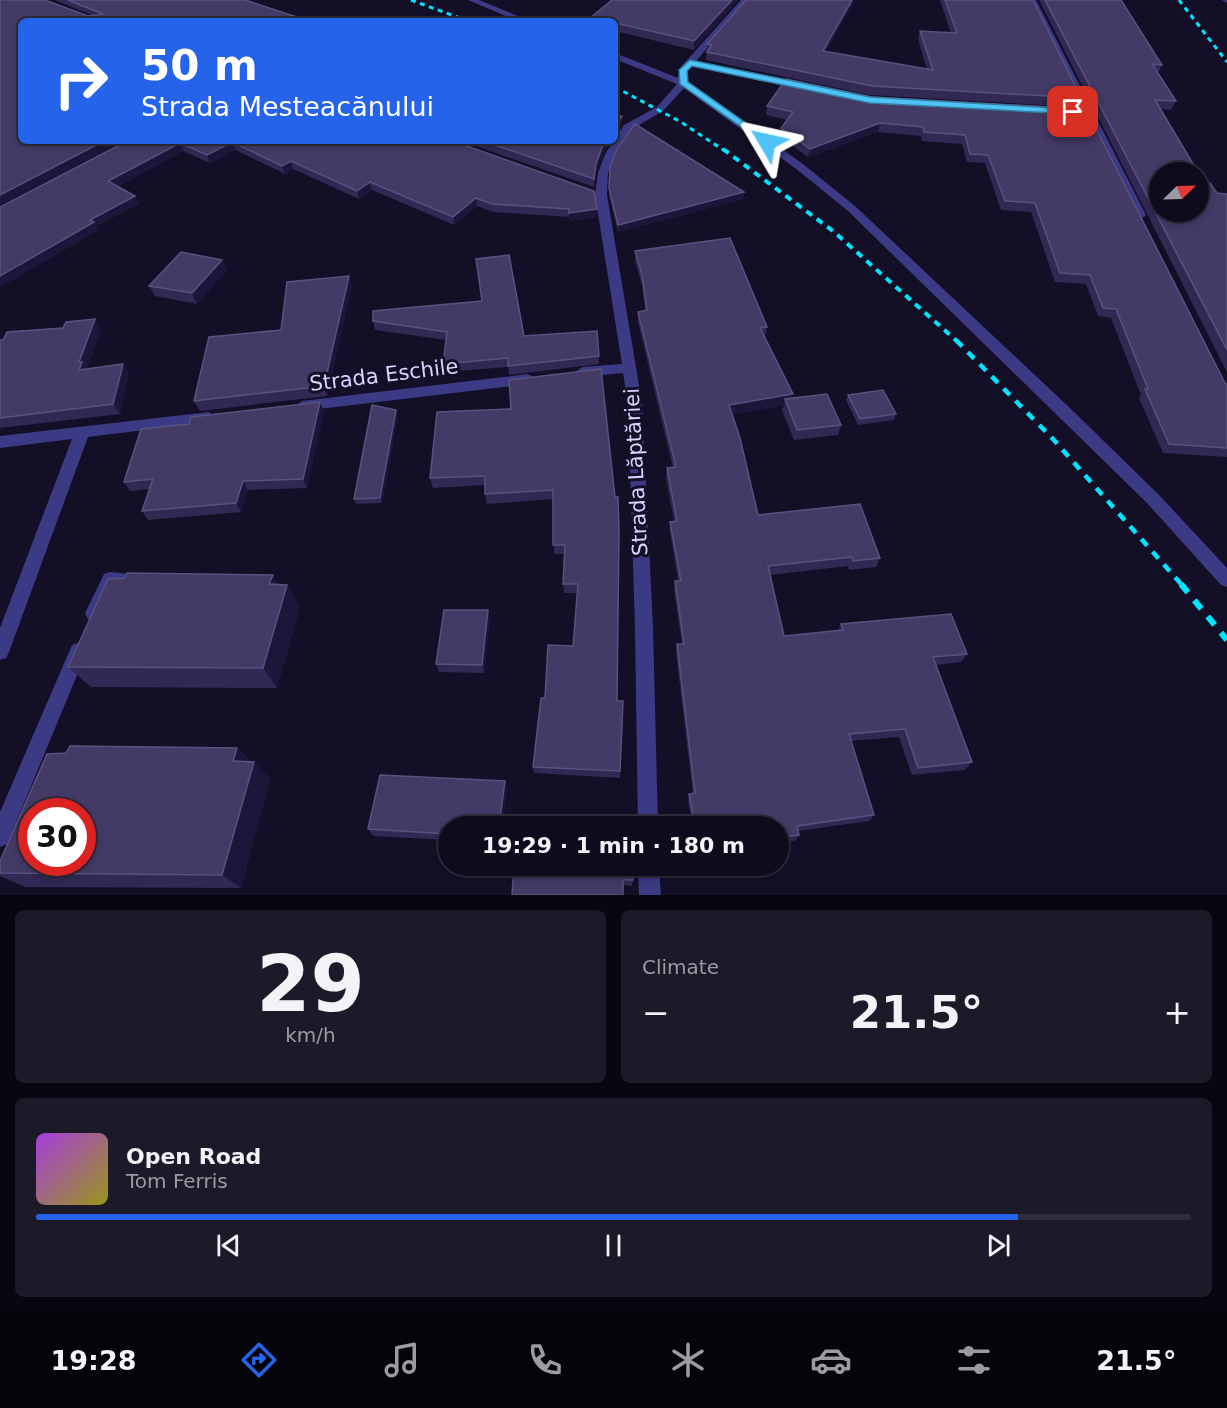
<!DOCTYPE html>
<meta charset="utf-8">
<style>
:root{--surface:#0e0b1c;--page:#1c1929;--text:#f1f3f6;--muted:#9b9ba3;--line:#2e2b3b;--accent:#2563eb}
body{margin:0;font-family:"DejaVu Sans",sans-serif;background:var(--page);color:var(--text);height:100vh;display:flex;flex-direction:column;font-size:22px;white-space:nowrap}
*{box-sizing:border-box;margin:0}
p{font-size:20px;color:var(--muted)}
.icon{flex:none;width:33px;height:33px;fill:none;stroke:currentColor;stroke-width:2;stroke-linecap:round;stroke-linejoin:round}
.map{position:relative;height:895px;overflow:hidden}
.sheet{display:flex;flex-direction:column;gap:15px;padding:15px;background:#08060f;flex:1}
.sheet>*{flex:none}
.banner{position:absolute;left:18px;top:18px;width:600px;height:126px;border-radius:9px;box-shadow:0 3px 9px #0003,0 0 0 2px var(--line);background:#2563eb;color:#fff;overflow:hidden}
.needle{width:39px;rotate:67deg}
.fabs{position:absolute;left:1149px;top:162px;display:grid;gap:12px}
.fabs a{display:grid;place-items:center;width:60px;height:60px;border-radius:50%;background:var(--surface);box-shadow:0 3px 9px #0003,0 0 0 2px var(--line);font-size:30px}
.speed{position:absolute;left:18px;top:798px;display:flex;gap:12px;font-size:30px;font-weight:700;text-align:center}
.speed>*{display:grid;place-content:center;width:78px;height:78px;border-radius:50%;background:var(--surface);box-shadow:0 3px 9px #0003,0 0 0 2px var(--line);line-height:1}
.speed .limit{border:9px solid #d22;background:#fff;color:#111}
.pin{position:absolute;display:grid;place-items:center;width:51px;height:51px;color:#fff;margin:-26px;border-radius:12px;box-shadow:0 3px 9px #0006}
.me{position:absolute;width:66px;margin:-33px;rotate:306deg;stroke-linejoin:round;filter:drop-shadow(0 0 4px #0008)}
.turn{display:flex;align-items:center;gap:21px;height:126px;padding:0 24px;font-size:27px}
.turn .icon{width:78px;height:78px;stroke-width:2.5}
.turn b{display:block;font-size:42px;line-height:51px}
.big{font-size:45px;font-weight:700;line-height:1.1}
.sheet .card{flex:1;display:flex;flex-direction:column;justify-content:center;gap:9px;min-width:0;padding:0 21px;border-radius:9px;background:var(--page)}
.sheet .dial{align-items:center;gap:0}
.dial b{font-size:78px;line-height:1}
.song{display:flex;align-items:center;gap:18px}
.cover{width:72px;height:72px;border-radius:9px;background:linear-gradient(135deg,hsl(280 70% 55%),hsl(60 70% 35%))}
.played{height:6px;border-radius:3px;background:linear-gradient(90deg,var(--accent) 85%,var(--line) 85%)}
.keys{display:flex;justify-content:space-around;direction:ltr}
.heat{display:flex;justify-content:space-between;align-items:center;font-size:33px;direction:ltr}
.sheet .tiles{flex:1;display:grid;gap:15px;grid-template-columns:1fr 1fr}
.card:last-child{grid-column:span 2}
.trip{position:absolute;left:438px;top:816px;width:351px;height:60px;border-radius:30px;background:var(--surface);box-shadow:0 3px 9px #0003,0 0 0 2px var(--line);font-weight:700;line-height:60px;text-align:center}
.tabs{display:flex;height:96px;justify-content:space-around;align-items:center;background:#06040b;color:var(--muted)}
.tabs .icon{width:42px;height:42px}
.tabs .on{color:var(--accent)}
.tabs b{font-size:27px;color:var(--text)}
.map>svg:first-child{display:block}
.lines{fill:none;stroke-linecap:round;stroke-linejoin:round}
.minor{fill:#3d3a85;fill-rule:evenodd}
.rail-far3{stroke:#00e5ff;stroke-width:3;stroke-dasharray:5 4.5;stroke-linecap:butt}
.rail-far2{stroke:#00e5ff;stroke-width:4;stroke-dasharray:7 6;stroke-linecap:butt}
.rail-far1{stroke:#00e5ff;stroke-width:4.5;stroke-dasharray:9 8;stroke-linecap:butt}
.rail{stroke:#00e5ff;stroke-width:6;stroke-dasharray:11 10;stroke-linecap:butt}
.wall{fill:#312854}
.shaded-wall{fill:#1d163a}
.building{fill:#433a66;stroke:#5a527e;stroke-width:1.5;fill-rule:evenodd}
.route{fill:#4fc3f7;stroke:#337fa1;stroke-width:1.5}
.labels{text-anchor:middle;stroke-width:6;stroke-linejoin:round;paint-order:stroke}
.street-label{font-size:21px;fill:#d9d4ff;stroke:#130f26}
</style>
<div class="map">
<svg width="1227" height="895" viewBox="0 0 1227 895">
<rect width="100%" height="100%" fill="#130f26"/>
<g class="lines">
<path class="minor" d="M468 0H479L530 21H518Z
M741 0H749L696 61 809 87 804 90 691 66 688 70V82L803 164 855 206 1071 409 1159 495 1227 568V587L1221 585 1147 503 847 210 795 168 684 88 663 111 632 129 615 154 608 173 607 195 642 403 653 628 658 826H638L635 628 628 403 623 373 582 377 575 372 582 367 622 364 595 195 598 173 605 154 624 125 657 107 677 84 615 59V53L678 78 680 68Z
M1028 0H1036L1146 215 1144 217H1136L1134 215Z
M1222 0H1227V3Z
M528 374 535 379 528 384 302 411 295 406 302 401Z
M209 412 216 417 209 422 88 437 9 652 6 658 0 660V628L72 439 0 448V436Z
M110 572 130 574 132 579 130 584 115 586 100 619 94 621 88 619 85 613 88 607 104 574Z
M78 643 84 645 87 651 7 844 0 847V812L72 645Z
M638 866H659L661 895H639Z"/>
<path class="rail-far3" d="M411 0 468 21
M1179 0 1227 62
M615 87 681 122 725 151"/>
<path class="rail-far2" d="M723 149 833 231 958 342"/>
<path class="rail-far1" d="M956 340 1053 439 1182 585"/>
<path class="rail" d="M1181 584 1227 640"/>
</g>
<path class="wall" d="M0 0H45L88 16 92 15 54 0H245L309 21H21V141H123L0 205Z
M738 0 694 50 615 31V21H590V18Z
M855 0 826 51 927 69 918 39 920 31 951 33 940 0H1033L1081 98 1077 107 870 95 706 60 707 44Z
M1039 0H1121L1162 65 1158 73 1176 101 1171 110 1160 109 1204 183 1217 193 1227 194V372Z
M872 97 1086 109 1225 383 1227 384V457L1163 453 1139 398 1141 395 1111 318 1098 316 1086 284 1055 282 1031 212 1001 210 985 163 967 162 962 144 922 141 921 136 878 132 808 157 779 136 781 128 787 120 766 115 767 106Z
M127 141H453L597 217 569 221V217L493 212 477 206 454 225 372 190 359 199 293 169 285 174 235 150 210 163 183 151 118 186 135 196 139 204 96 226 98 230 0 287Z
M461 141H611L603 153 596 172 594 187Z
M610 167 744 192 743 199 618 232 609 195Z
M635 251 767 327 765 337H764L792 398 841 425 838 435 794 440 782 410 784 405 732 414 758 515 880 558 876 567 849 570 848 566 770 575 784 636 838 631 841 624 967 654 961 662 936 665 972 762 965 770 912 775 899 737 851 741 874 815 869 821 798 831 799 835 795 841 778 843V826H693L688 801 689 794H693L676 653 677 644H682L674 590 675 581H678L670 531V522L674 521 666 478 667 468H673L638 322V312L645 310 642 285 635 261Z
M222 260 227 270 197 304 155 296 149 286Z
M349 276 352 286 327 396 200 411 194 401 281 330Z
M373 321 524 336 599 356V364L509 375 508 367 445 372 443 364 446 340 375 330Z
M63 328 101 329 87 369 123 364 129 374 120 414 0 428V340Z
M601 369 617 701H623L620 778 534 773 533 767 545 698 573 646 577 593H564L563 584 564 554H554L553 499 487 504 485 494V485L433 488 430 478 511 409Z
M848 395 896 414 894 420 858 425 846 400Z
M324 411 307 488 248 490 241 512 148 520 142 511 149 489 130 491 124 482Z
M398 415 382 503 356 504 354 499Z
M273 575 278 585H287L300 607 277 688 91 687 68 667Z
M488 610 490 619 484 673 439 672 436 664Z
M237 748 250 761 254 762 270 779 241 888 25 887 0 876V861Z
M505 781 507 788 448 826V840L373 836 368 829Z
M514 866 633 880 632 886 623 885Z"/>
<path class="shaded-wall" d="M732 0H738L694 50V41Z
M852 0H855L821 59 823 51Z
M622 116V124L615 135V127Z
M880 123 878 132 808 157 810 149Z
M104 141H123L0 205V195Z
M606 141H611L603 153 596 172 594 187 596 164 603 145Z
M232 142 235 150 210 163 207 155Z
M180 143 183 151 112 189 108 181Z
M291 161 293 169 285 174 282 166Z
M370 182 372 190 359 199 357 191Z
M744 192 743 199 618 232V225Z
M135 196 139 204 96 226 98 230 0 287V276L90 220Z
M476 198 477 206 454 225 453 217Z
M597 209V217L569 221V213Z
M222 260 227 270 197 304 192 293Z
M349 276 352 286 327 396 324 386Z
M95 319 101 329 87 369 79 370V362Z
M123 364 129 374 120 414 113 404Z
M793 394 790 404 785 399 784 405 727 415 729 405Z
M320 402 324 411 307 488 303 479Z
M396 410 398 415 382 503 380 498Z
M243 481 248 490 241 512 236 503Z
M273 575 284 595 287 585 300 607 277 688 263 668 269 584Z
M488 610 490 619 484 673 482 665Z
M237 748 253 765 254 762 270 779 241 888 222 875 233 761Z
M505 781 507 788 503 826H499Z"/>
<path class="building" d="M0 0H45L88 16 103 14 68 0H245L309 21H21V141H104L0 195Z
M612 0H732L694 41 615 23V21H605L590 18Z
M746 0H852L823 51 933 70 920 31 957 33 945 0H1033L1081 98 872 86 707 52 712 45 707 44Z
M1045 0H1121L1162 65 1152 64 1176 101 1155 100 1198 172H1160V212H1198V173L1204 183H1210L1217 193 1227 194V350Z
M786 79 872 97 1086 109 1225 383 1227 384V448L1169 444 1145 389H1148L1116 309 1103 308 1090 275 1060 273 1035 203 1005 201 988 155 970 154 965 135 924 132 923 127 880 123 810 149 781 128 793 112 767 106Z
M615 115 622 116 615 127Z
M635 124 744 192 618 225 609 188 610 167 617 149Z
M127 141H453L594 191 597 209 569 213V209L492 204 476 198 453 217 370 182 357 191 291 161 282 166 232 142 207 155 180 143 108 181 135 196 90 220 94 222 0 276V207Z
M483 141H606L603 145 596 164 594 179Z
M730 238 767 327 760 328 793 394 729 405 740 438 758 515 860 504 880 558 853 561 852 557 768 566 784 636 843 630 841 624 951 614 967 654 933 657 972 762 918 768 905 729 849 734 874 815 797 826 799 835 778 837V826H695L689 794 695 793 677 644H684L675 581H681L670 522 677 521 667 468 676 467 638 312 647 310 642 275 635 251Z
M181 252 222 260 192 293 149 286Z
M509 255 524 336 597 331 599 356 508 366V358L443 364 447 332 373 321V311L482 301 476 259Z
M349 276 324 386 194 401 209 337 281 330 287 282Z
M95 319 79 362H82L79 370 123 364 113 404 0 418V340H3L7 332 63 328 66 322Z
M601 369 615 497H618L619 531 617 701H623L620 771 533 767 541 698H545L548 645 573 646 578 584H563L565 545H553V490L485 494V476L430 478 437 412 511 409 509 380Z
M883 390 896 414 860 419 848 395Z
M827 394 841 425 797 430 785 399Z
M320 402 303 479 243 481 236 503 142 511 153 479 124 482 141 429 189 424 191 417Z
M372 405 396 410 380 498 354 499Z
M127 573 273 575 269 584 287 585 263 668 68 667 108 579 125 578Z
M444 610H488L482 665 436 664Z
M70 746 237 748 233 761 254 762 222 875 0 873V861L47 754 66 753ZM32 812H82V862H32Z
M380 775 505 781 499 826H448V834L368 829Z
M519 819 579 820 578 826H518Z
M514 866H633V880H623V895H512Z"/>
<path class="route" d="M690 60 870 97 1073 109 1077 112 1073 114 870 103 692 66 687 71 688 82 770 140V144L767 145 680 84 679 70Z"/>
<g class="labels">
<g class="street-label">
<text transform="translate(384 375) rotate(-7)" y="7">Strada Eschile</text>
<text transform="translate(636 472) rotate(-93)" y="7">Strada Lăptăriei</text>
</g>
</g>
</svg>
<div class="fabs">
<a><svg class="needle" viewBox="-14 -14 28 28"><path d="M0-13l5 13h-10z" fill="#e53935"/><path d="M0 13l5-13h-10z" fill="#9b9ba3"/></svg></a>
</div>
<div class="speed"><div class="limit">30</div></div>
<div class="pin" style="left:1073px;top:112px;background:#d93025"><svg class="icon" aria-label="arrive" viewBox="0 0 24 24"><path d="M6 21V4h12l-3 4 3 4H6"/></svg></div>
<svg class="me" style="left:767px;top:142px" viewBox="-20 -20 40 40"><path d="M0-17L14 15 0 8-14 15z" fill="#4fc3f7" stroke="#fff" stroke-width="4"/></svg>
<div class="trip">19:29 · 1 min · 180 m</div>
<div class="banner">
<div class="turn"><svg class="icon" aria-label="right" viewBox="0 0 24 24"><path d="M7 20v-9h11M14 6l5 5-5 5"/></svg><div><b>50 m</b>Strada Mesteacănului</div></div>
</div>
</div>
<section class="sheet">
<div class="tiles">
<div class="card dial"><b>29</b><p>km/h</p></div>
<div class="card"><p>Climate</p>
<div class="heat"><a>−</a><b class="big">21.5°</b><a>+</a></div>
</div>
<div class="card">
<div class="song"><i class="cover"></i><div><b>Open Road</b><p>Tom Ferris</p></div></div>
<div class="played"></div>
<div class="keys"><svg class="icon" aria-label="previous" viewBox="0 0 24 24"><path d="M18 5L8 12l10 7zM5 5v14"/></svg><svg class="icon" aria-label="pause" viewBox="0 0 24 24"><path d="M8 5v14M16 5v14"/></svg><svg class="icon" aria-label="next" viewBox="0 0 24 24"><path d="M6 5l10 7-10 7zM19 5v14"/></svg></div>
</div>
</div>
</section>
<nav class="tabs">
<b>19:28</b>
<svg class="icon on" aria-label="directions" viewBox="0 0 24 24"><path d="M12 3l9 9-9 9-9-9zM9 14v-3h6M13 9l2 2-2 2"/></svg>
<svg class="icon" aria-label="music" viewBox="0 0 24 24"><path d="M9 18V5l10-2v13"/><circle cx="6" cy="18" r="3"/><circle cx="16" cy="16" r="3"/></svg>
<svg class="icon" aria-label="phone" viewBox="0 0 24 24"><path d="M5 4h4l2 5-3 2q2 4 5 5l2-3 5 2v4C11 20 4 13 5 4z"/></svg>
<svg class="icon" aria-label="climate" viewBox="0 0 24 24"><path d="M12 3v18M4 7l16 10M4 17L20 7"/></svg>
<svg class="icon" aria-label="car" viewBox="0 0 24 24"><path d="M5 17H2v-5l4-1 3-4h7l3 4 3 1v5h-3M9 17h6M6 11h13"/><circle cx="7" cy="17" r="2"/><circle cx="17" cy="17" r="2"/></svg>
<svg class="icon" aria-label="filters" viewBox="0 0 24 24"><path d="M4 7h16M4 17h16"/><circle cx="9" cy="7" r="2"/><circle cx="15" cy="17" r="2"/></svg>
<b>21.5°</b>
</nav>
